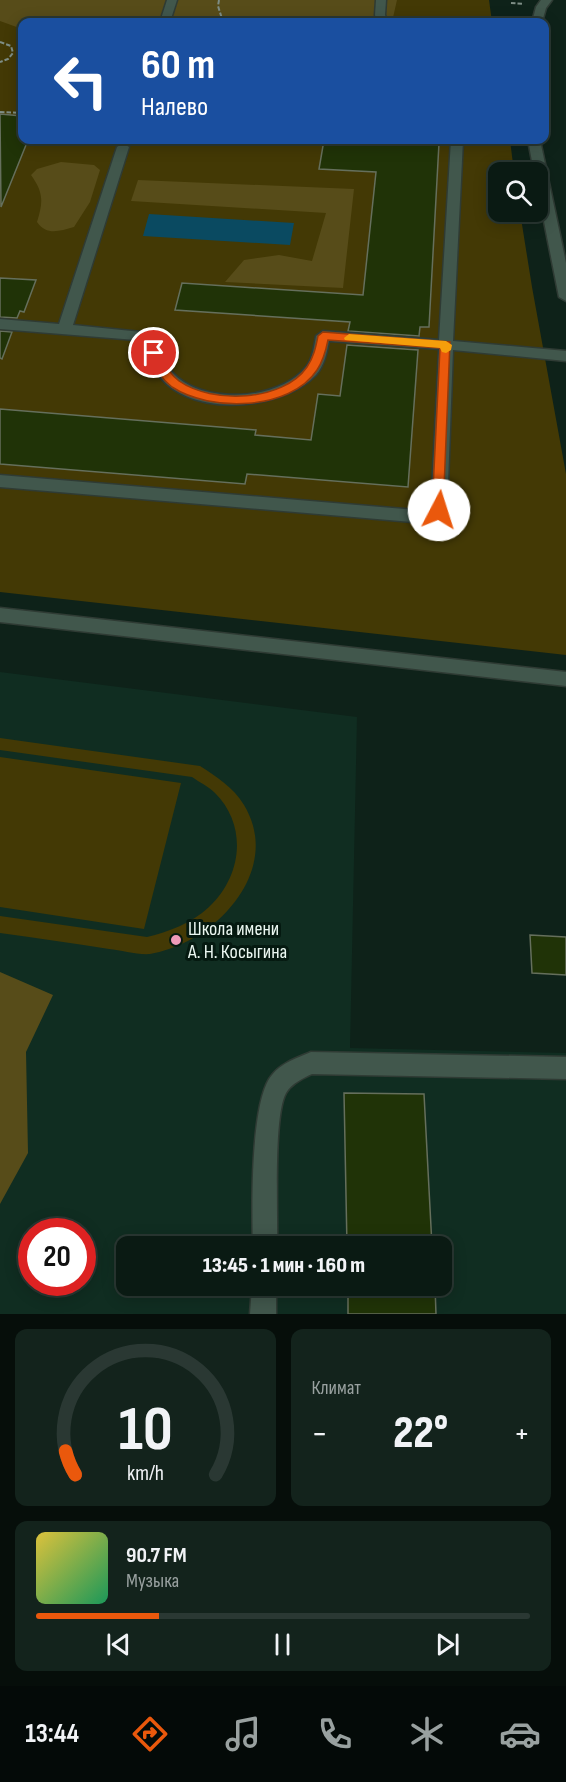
<!DOCTYPE html>
<html lang="ru">
<meta charset="utf-8">
<style>
:root{--surface:#0a1a13;--page:#13231c;--text:#f1f3f6;--muted:#99a1a0;--line:#2a3833;--accent:#ea580c}
body{margin:0;font-family:"Sofia Sans Condensed",sans-serif;background:var(--page);color:var(--text);height:100vh;display:flex;flex-direction:column;font-size:22px;white-space:nowrap}
*{box-sizing:border-box;margin:0}
p{font-size:20px;color:var(--muted)}
.icon{flex:none;width:33px;height:33px;fill:none;stroke:currentColor;stroke-width:2;stroke-linecap:round;stroke-linejoin:round}
.map{position:relative;height:1314px;overflow:hidden}
.drawer{display:flex;flex-direction:column;gap:15px;padding:15px;background:#060e0a;flex:1}
.drawer>*{flex:none}
.hud{position:absolute;left:18px;top:18px;width:531px;height:126px;border-radius:12px;box-shadow:0 3px 15px #0003,0 0 0 2px var(--line);background:#1a4fa0;color:#fff;overflow:hidden}
.buttons{position:absolute;left:488px;top:162px;display:grid;gap:12px}
.buttons a{display:grid;place-items:center;width:60px;height:60px;border-radius:12px;background:var(--surface);box-shadow:0 3px 15px #0003,0 0 0 2px var(--line);font-size:30px}
.speed{position:absolute;left:18px;top:1218px;display:flex;gap:12px;font-size:30px;font-weight:700;text-align:center}
.speed>*{display:grid;place-content:center;width:78px;height:78px;border-radius:50%;background:var(--surface);box-shadow:0 3px 15px #0003,0 0 0 2px var(--line);line-height:1}
.speed .limit{border:9px solid #d22;background:#fff;color:#111}
.pin{position:absolute;display:grid;place-items:center;width:51px;height:51px;color:#fff;margin:-26px;border:3px solid #fff;border-radius:50%;box-shadow:0 2px 6px #0007}
.me{position:absolute;width:66px;margin:-33px;rotate:5deg;stroke-linejoin:round;filter:drop-shadow(0 0 4px #0008)}
.turn{display:flex;align-items:center;gap:21px;height:126px;padding:0 24px;font-size:27px}
.turn .icon{width:78px;height:78px;stroke-width:2.5}
.turn b{display:block;font-size:42px;line-height:51px}
.big{font-size:45px;font-weight:800;line-height:1.1}
.drawer .card{flex:1;display:flex;flex-direction:column;justify-content:center;gap:9px;min-width:0;padding:0 21px;border-radius:12px;background:var(--page)}
.drawer .dial{align-items:center;gap:0}
.dial svg{height:156px;overflow:visible;fill:none;stroke:var(--line);stroke-width:7;stroke-linecap:round;text-anchor:middle}
.dial text{fill:var(--text);stroke:none}
.song{display:flex;align-items:center;gap:18px}
.cover{width:72px;height:72px;border-radius:9px;background:linear-gradient(135deg,hsl(50 70% 55%),hsl(150 70% 35%))}
.played{height:6px;border-radius:3px;background:linear-gradient(90deg,var(--accent) 25%,var(--line) 25%)}
.keys{display:flex;justify-content:space-around;direction:ltr}
.heat{display:flex;justify-content:space-between;align-items:center;font-size:33px;direction:ltr}
.drawer .tiles{flex:1;display:grid;gap:15px;grid-template-columns:1fr 1fr}
.card:last-child{grid-column:span 2}
.trip{position:absolute;left:116px;top:1236px;width:336px;height:60px;border-radius:12px;background:var(--surface);box-shadow:0 3px 15px #0003,0 0 0 2px var(--line);font-weight:800;line-height:60px;text-align:center}
.dock{display:flex;height:96px;justify-content:space-around;align-items:center;background:#040a08;color:var(--muted)}
.dock .icon{width:42px;height:42px}
.dock .current{color:var(--accent)}
.dock b{font-size:27px;color:var(--text)}
.map>svg:first-child{display:block}
.built{fill:#102d21;fill-rule:evenodd}
.green{fill:#433905}
.forest{fill:#574c19}
.water{fill:#0a4a61}
.building{fill:#203307;stroke:#656f5c;stroke-width:1.5}
.lines{fill:none;stroke-linecap:round;stroke-linejoin:round}
.minor-casing{stroke:#2f3b34;stroke-width:3}
.path{stroke:#7e8e86;stroke-width:2;stroke-dasharray:4.5 2;stroke-linecap:butt}
.minor{fill:#41574c;fill-rule:evenodd}
.route{fill:#ea580c;stroke:#983908;stroke-width:1.5}
.slow{fill:#f59e0b}
.poi-dot{fill:#ef9ab8;stroke:#051910;stroke-width:2}
.labels{text-anchor:middle;stroke-width:6;stroke-linejoin:round;paint-order:stroke}
.poi-label{font-size:20px;fill:#ebf7f1;stroke:#051910;text-anchor:start}
</style>
<div class="map">
<svg width="566" height="1314" viewBox="0 0 566 1314">
<rect width="100%" height="100%" fill="#0e2219"/>
<path class="built" d="M0 672 357 717 350 1048 566 1053V1314H0ZM32 1232H82V1282H32ZM126 1246H441V1286H126Z"/>
<path class="green" d="M0 0H489L492 22H22V140H510L514 172H498V212H520L532 287 566 474V655L0 592Z
M0 738 200 766C217 777 233 787 244 805 284 871 214 944 150 954 137 955 121 950 109 949 73 943 36 938 0 933V916L147 937C168 932 192 923 209 907 242 876 248 826 215 793 208 786 199 782 192 777L0 750Z
M0 757 181 783 144 929 0 907Z"/>
<path class="forest" d="M0 0H397L392 22H396H22V29L0 21Z
M61 162 94 165 100 170 90 202 74 227C59 231 47 236 37 222 43 202 44 193 31 175L37 169Z
M138 180 354 189 343 288 225 282 244 260 279 255 312 261 326 213 131 201Z
M0 972 53 995 26 1052 28 1153 0 1204Z"/>
<path class="water" d="M149 214 294 223 290 245 143 236Z"/>
<path class="building" d="M0 114 22 116V140H28L1 207Z
M324 140 439 143 429 327H420L419 336 348 331 350 322 175 310 182 283 363 295 376 172 319 169Z
M0 278 36 280 24 312 20 311 17 318 0 317Z
M0 331 12 332 2 359 0 358Z
M347 345 418 350 408 487 247 474 245 484 0 464V409L256 430 255 435 311 440 318 394 340 396Z
M530 935 566 937V975L532 973Z
M344 1093 424 1094 432 1246H347Z
M348 1286H435L436 1314H348Z"/>
<g class="lines">
<defs>
<path id="minor" d="M167 0H177L170 22H160Z
M376 0H386L385 15 388 22H377L375 15Z
M541 0H552L546 8 542 22H532L536 7Z
M451 140H463L453 341 566 351V361L453 350 447 510 438 520 424 523 0 487V475L428 511 431 508 439 349 329 341C327 353 324 366 316 375 280 413 179 419 154 367 149 357 146 352 148 341L0 329V319L59 324 117 147 123 143 129 147 73 325 161 334C166 344 158 357 172 372 201 405 279 401 306 367 313 359 314 346 316 336L323 331 439 340Z
M528 140H540L566 263V301L559 297 537 186V172H534Z
M0 608 566 672V686L0 622Z
M311 1052 566 1057V1079L312 1074C303 1078 291 1084 286 1093 273 1116 278 1215 277 1246H253C252 1211 250 1100 272 1075 281 1063 297 1058 311 1052Z
M252 1286H276V1314H250Z"/>
</defs>
<use href="#minor" class="minor-casing"/>
<path class="path" d="M219 0 218 6 223 22
M511 3 524 4
M0 42 11 46 13 53 8 59 0 62
M0 112 22 113"/>
<use href="#minor" class="minor"/>
</g>
<path class="route" d="M323 332 450 342 443 513H434L432 510 440 348 328 340C326 350 323 361 317 370 290 411 210 412 172 387 160 378 154 367 149 353L150 351H158C165 362 168 373 179 381 212 404 283 402 307 367 314 357 316 346 318 336Z"/>
<path class="slow" d="M349 334 446 341 452 345 451 350 446 353 442 352 440 348 345 340 344 338Z"/>
<circle class="poi-dot" cx="176" cy="940" r="6"/>
<g class="labels">
<g class="poi-label">
<text x="188" y="935">Школа имени<tspan x="188" dy="23">А. Н. Косыгина</tspan></text>
</g>
</g>
</svg>
<div class="buttons">
<a><svg class="icon" aria-label="search" viewBox="0 0 24 24"><circle cx="10" cy="10" r="6"/><path d="M15 15l6 6"/></svg></a>
</div>
<div class="speed"><div class="limit">20</div></div>
<div class="pin" style="left:154px;top:353px;background:#d93025"><svg class="icon" aria-label="arrive" viewBox="0 0 24 24"><path d="M6 21V4h12l-3 4 3 4H6"/></svg></div>
<svg class="me" style="left:439px;top:510px" viewBox="-20 -20 40 40"><circle r="19" fill="#fff"/><path d="M0-13L10 11 0 6-10 11z" fill="#ea580c"/></svg>
<div class="trip">13:45 · 1 мин · 160 m</div>
<div class="hud">
<div class="turn"><svg class="icon" aria-label="left" viewBox="0 0 24 24"><path d="M17 20v-9H6M10 6l-5 5 5 5"/></svg><div><b>60 m</b>Налево</div></div>
</div>
</div>
<section class="drawer">
<div class="tiles">
<div class="card dial"><svg viewBox="0 0 100 80">
<path d="M14 69A42 42 0 1 1 86 69"/>
<path d="M14 69A42 42 0 0 1 9 57" stroke="#ea580c"/>
<text x="50" y="56" font-size="32" font-weight="700">10</text>
<text x="50" y="72" font-size="11">km/h</text>
</svg></div>
<div class="card"><p>Климат</p>
<div class="heat"><a>−</a><b class="big">22°</b><a>+</a></div>
</div>
<div class="card">
<div class="song"><i class="cover"></i><div><b>90.7 FM</b><p>Музыка</p></div></div>
<div class="played"></div>
<div class="keys"><svg class="icon" aria-label="previous" viewBox="0 0 24 24"><path d="M18 5L8 12l10 7zM5 5v14"/></svg><svg class="icon" aria-label="pause" viewBox="0 0 24 24"><path d="M8 5v14M16 5v14"/></svg><svg class="icon" aria-label="next" viewBox="0 0 24 24"><path d="M6 5l10 7-10 7zM19 5v14"/></svg></div>
</div>
</div>
</section>
<nav class="dock">
<b>13:44</b>
<svg class="icon current" aria-label="directions" viewBox="0 0 24 24"><path d="M12 3l9 9-9 9-9-9zM9 14v-3h6M13 9l2 2-2 2"/></svg>
<svg class="icon" aria-label="music" viewBox="0 0 24 24"><path d="M9 18V5l10-2v13"/><circle cx="6" cy="18" r="3"/><circle cx="16" cy="16" r="3"/></svg>
<svg class="icon" aria-label="phone" viewBox="0 0 24 24"><path d="M5 4h4l2 5-3 2q2 4 5 5l2-3 5 2v4C11 20 4 13 5 4z"/></svg>
<svg class="icon" aria-label="climate" viewBox="0 0 24 24"><path d="M12 3v18M4 7l16 10M4 17L20 7"/></svg>
<svg class="icon" aria-label="car" viewBox="0 0 24 24"><path d="M5 17H2v-5l4-1 3-4h7l3 4 3 1v5h-3M9 17h6M6 11h13"/><circle cx="7" cy="17" r="2"/><circle cx="17" cy="17" r="2"/></svg>
</nav>
